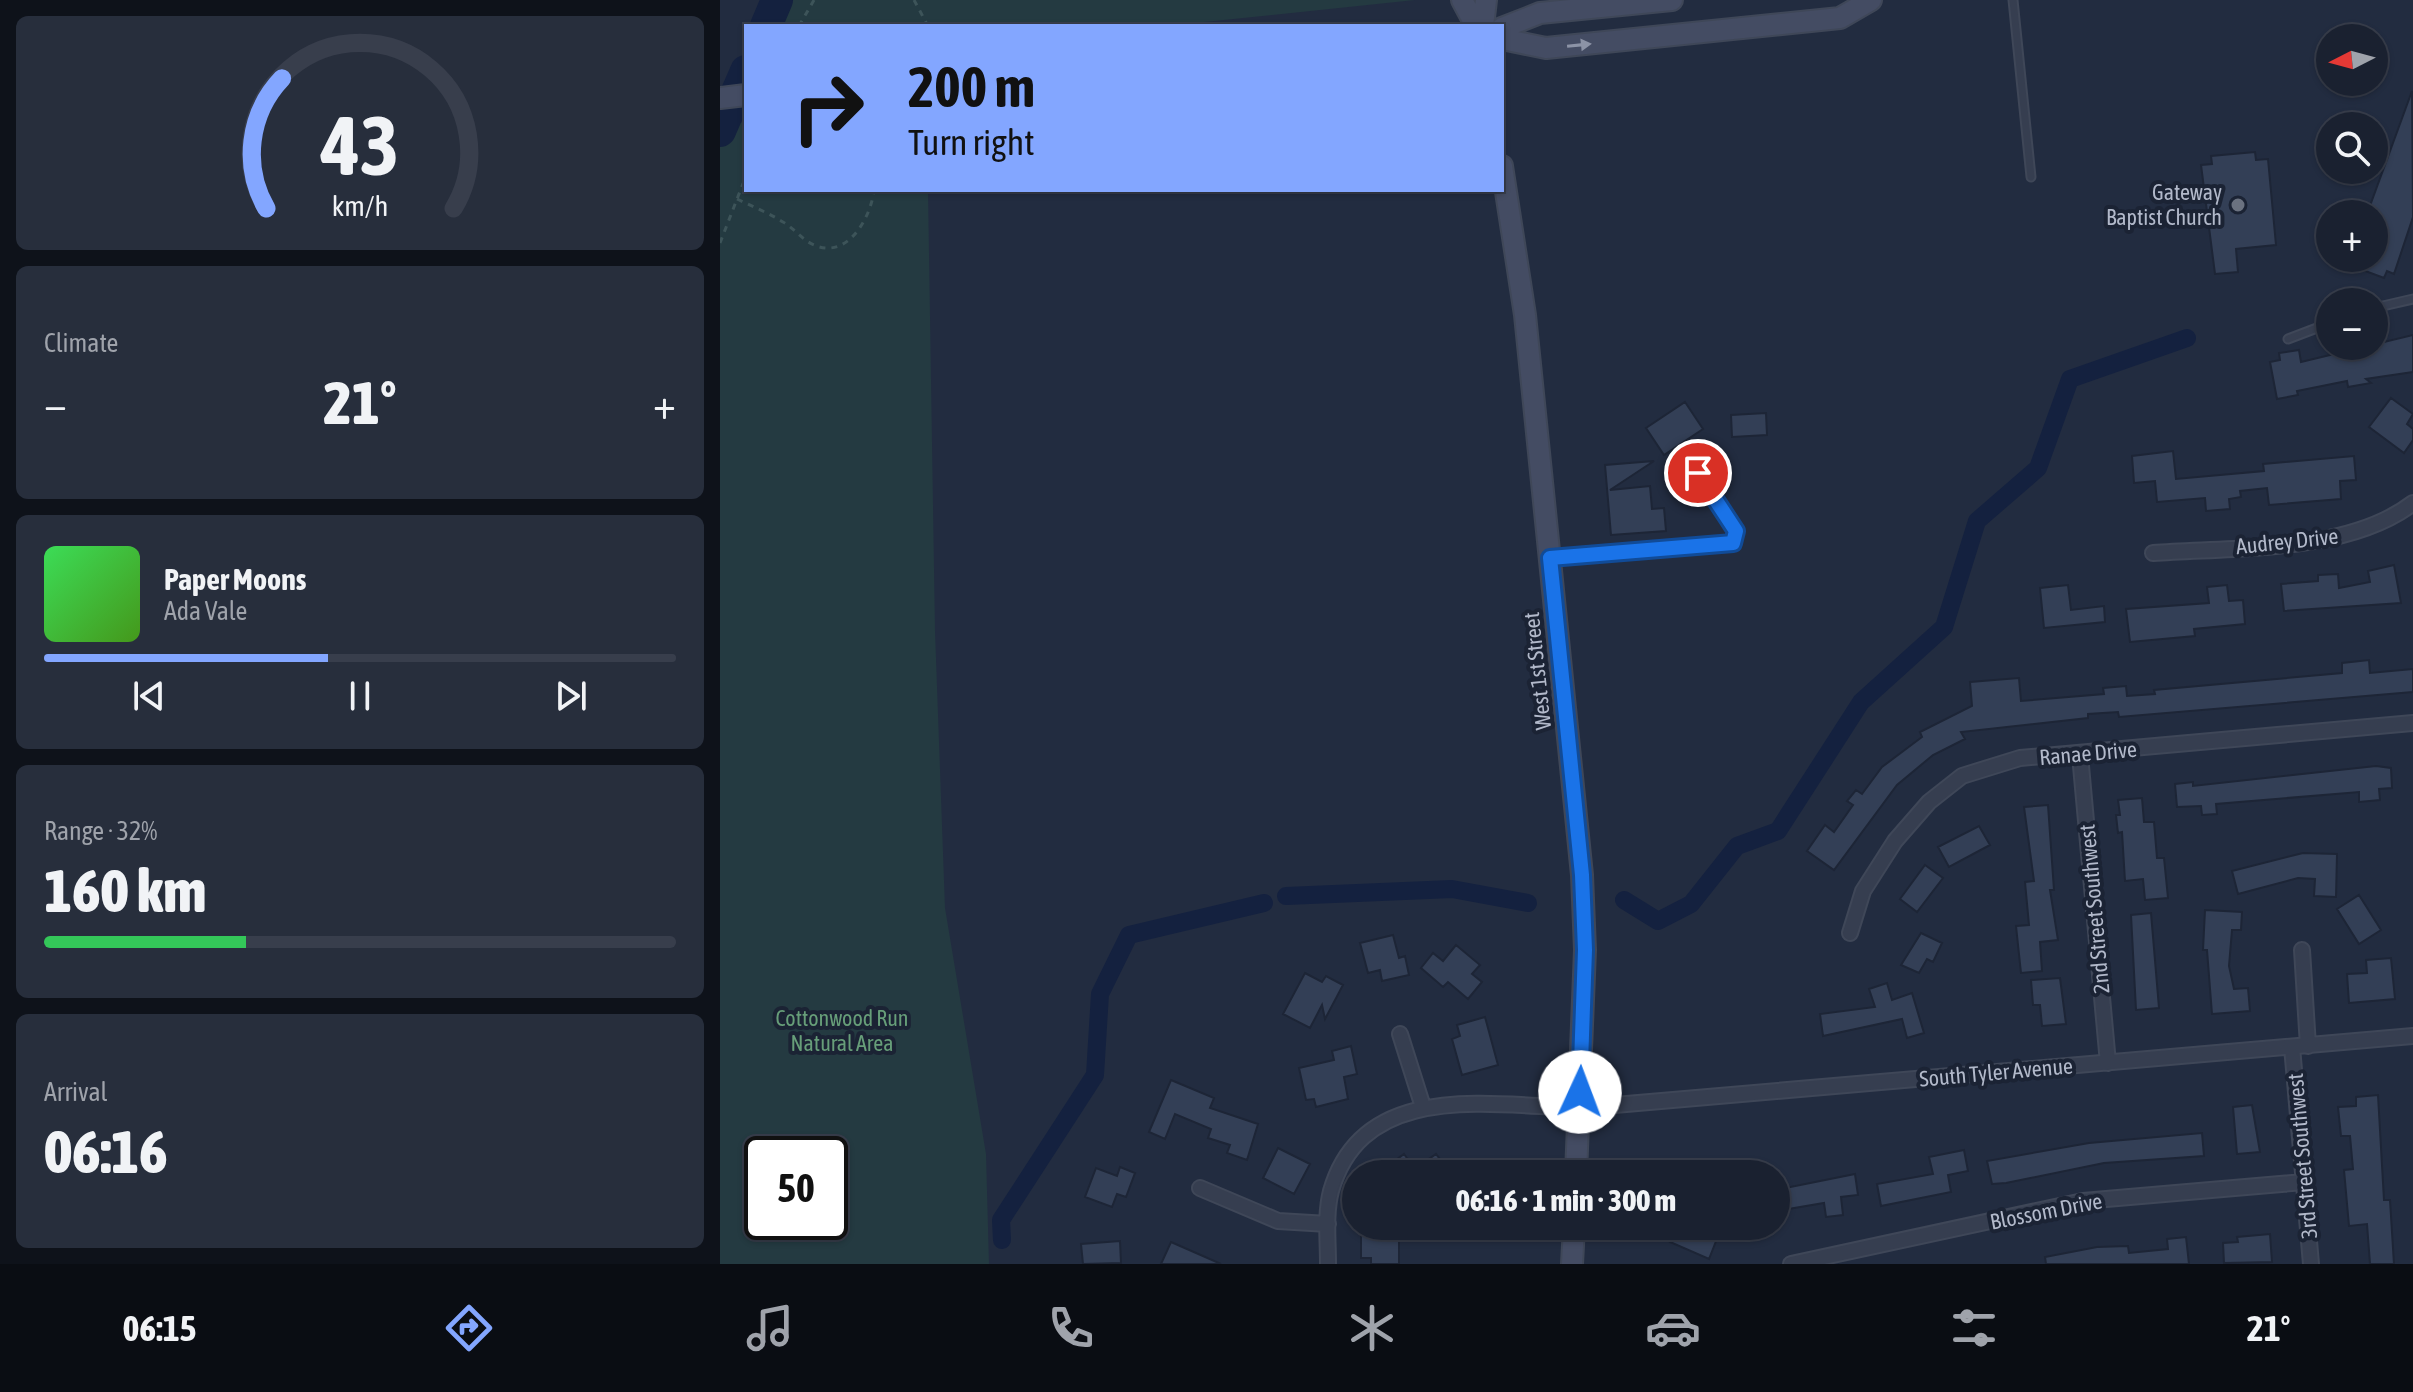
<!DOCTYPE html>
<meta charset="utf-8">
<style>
:root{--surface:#1a2130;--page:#272e3c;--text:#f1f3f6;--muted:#9fa3ab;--line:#383e4c;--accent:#83a6ff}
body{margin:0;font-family:"Asap Condensed",sans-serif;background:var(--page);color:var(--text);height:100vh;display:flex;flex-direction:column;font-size:30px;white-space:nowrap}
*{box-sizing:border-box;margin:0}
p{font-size:26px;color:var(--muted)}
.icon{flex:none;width:44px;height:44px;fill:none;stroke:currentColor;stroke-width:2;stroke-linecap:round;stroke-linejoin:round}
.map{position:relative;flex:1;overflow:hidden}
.side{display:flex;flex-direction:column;gap:16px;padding:16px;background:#0e121a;width:720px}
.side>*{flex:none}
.top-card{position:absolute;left:24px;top:24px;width:760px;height:168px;border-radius:0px;box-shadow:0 2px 6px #0004,0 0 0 2px var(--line);background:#83a6ff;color:#111;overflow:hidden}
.needle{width:52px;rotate:264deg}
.buttons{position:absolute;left:1596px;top:24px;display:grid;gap:16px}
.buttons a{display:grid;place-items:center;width:72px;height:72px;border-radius:50%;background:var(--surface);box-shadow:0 2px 6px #0004,0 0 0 2px var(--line);font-size:40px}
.speed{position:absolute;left:24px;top:1136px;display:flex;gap:16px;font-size:40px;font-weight:700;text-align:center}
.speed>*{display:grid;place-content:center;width:104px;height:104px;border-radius:50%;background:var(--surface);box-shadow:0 2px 6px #0004,0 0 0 2px var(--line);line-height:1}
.speed .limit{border:4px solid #111;border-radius:12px;background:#fff;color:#111}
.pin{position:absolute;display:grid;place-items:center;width:68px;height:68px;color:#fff;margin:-34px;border:4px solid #fff;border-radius:50%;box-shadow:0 2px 8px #0007}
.me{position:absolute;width:88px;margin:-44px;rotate:2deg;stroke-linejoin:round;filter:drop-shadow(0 0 6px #0008)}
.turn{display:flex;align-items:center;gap:28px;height:168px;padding:0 32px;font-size:36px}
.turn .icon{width:104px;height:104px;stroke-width:2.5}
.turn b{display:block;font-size:56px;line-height:68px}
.big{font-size:60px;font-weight:800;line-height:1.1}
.side .widget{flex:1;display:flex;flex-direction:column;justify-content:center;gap:12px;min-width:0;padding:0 28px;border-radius:12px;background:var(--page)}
.side .dial{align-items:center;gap:0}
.dial svg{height:208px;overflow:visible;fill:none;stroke:var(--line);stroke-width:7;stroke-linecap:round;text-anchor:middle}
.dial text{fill:var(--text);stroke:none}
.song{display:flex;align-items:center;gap:24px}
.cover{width:96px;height:96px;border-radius:12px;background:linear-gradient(135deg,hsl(130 70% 55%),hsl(100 70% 35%))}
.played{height:8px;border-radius:4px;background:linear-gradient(90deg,var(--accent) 45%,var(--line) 45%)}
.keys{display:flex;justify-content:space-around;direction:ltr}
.heat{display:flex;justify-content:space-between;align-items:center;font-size:44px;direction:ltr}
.charge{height:12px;border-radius:6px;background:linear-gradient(90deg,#34c759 32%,var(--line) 0)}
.trip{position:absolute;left:622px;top:1160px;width:448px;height:80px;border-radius:40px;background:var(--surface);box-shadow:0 2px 6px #0004,0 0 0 2px var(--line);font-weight:800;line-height:80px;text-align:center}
.dock{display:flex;height:128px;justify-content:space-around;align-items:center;background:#0a0d13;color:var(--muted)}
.dock .icon{width:56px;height:56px}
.dock .on{color:var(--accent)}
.dock b{font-size:36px;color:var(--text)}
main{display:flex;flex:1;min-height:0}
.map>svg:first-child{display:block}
.green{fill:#243a41;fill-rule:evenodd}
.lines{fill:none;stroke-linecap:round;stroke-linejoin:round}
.canal{stroke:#14213f;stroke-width:18}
.river{stroke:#14213f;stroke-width:32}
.building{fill:#333f56;stroke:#1d2536;stroke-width:2}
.lane-casing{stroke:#3f4758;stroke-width:11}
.street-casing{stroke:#3f4758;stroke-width:18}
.secondary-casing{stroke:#3f4758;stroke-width:24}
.path{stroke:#3d5459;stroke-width:3;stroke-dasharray:6 6;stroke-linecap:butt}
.lane{stroke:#363e50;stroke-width:7}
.street{stroke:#363e50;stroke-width:14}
.secondary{stroke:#444c63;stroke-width:20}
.oneway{fill:#8c93a6}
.route-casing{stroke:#114b97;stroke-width:20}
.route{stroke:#1a73e8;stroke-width:14}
.worship-dot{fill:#6b7280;stroke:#1b2334;stroke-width:3}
.labels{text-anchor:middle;stroke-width:8;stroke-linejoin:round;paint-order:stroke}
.poi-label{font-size:22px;fill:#b2b9ca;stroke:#1b2334;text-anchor:end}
.street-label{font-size:22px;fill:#b2b9ca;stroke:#1b2334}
.park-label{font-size:22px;fill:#679e79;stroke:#1b2334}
</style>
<main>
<section class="side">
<div class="widget dial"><svg viewBox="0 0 100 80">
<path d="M14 69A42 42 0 1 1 86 69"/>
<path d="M14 69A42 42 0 0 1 20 19" stroke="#83a6ff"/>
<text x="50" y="56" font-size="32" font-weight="700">43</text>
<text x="50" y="72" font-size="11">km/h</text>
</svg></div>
<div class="widget"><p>Climate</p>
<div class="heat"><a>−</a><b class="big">21°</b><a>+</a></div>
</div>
<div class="widget">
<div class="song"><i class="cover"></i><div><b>Paper Moons</b><p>Ada Vale</p></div></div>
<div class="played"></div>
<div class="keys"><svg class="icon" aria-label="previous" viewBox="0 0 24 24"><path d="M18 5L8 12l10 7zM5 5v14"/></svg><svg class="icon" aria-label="pause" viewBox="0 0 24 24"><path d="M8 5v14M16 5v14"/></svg><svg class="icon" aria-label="next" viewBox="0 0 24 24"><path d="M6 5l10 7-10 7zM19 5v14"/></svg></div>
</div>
<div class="widget"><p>Range · 32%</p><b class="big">160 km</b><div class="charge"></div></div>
<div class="widget"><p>Arrival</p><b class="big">06:16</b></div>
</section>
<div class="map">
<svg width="1693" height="1264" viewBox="0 0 1693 1264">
<rect width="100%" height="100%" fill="#222c40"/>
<path class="green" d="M66 0H695L446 26H55Z
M26 122V190H208L215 631 225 908 266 1154 269 1264H0V125ZM42 1154H110V1222H42Z"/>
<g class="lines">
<path class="canal" d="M566 896 732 889 808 903
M904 900 938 921 971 904 1017 846 1058 831 1141 702 1224 627 1257 521 1318 468 1350 379 1467 338
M282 1240 281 1220 375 1075 380 994 409 935 544 903"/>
<path class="river" d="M46 26 57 0
M0 131 26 71"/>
</g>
<path class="building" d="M1692 91 1693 217 1674 274 1667 271 1664 278 1613 259 1654 258V214H1647Z
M1535 152 1536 160 1548 159 1556 245 1516 249 1518 272 1495 274 1481 165 1492 164 1491 156Z
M1693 335V372L1646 379 1651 383 1628 387 1627 381 1577 391 1578 395 1557 399 1550 362 1560 360 1559 353 1579 350 1581 362Z
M1671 398 1693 414 1687 424 1693 429V440L1684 453 1649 427Z
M965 402 983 429 944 455 926 428Z
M1046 413 1047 435 1012 437 1011 415Z
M1453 451 1456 479 1544 471 1543 464 1634 456 1636 480 1620 481 1621 499 1549 505 1547 488 1520 491 1521 497 1509 499 1510 509 1486 511 1485 498 1437 502 1435 481 1414 483 1412 456Z
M934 461 890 490 930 486 932 509 944 508 946 531 891 535 885 465Z
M1674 565 1681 603 1564 611 1561 584 1598 581V575L1618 574 1619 588 1650 582 1648 571Z
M1348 585 1351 610 1384 606 1385 622 1324 628 1320 588Z
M1507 585 1509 601 1523 600 1525 624 1474 629 1475 636 1410 642 1406 609 1489 603 1487 587Z
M1649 660 1650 673 1693 669V692L1399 717 1398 712 1368 714V718L1241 732 1245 739 1213 755 1177 785 1114 870 1087 851 1105 825 1114 832 1133 805 1127 801 1136 790 1142 794 1162 767 1202 737 1200 732 1252 706 1250 682 1299 678 1301 701 1384 694 1383 688 1406 686 1407 696 1435 694 1434 690 1622 673V663Z
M1656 766 1671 768 1672 788 1659 789 1660 800 1639 802V792L1496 804 1497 814 1482 815 1481 806 1457 807 1455 784 1473 782V786Z
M1422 798 1424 822H1434L1437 858H1444L1448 898 1425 900 1423 879 1405 881 1402 832 1398 833 1396 815H1400L1398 800Z
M1328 805 1334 890H1330L1338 940 1320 942 1322 971 1301 973 1296 926 1309 925 1305 882 1314 881 1304 807Z
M1259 826 1270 845 1229 867 1218 847Z
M1583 853 1617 854 1616 897 1594 896 1595 879 1578 878 1518 894 1512 871Z
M1205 865 1223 878 1197 912 1180 899Z
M1639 895 1661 930 1639 944 1617 909Z
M1485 910 1522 912 1521 930H1512L1509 966 1514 989 1528 988 1530 1011 1492 1014 1487 950H1483Z
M1431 913 1439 1008 1416 1010 1411 915Z
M1201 933 1222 943 1213 962 1207 959 1199 973 1181 965Z
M673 935 679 958 685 956 689 975 662 981 660 970 648 973 640 943Z
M736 945 760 965 752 974 762 982 748 999 728 982 723 987 701 968 713 953 723 961Z
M1671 958 1675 999 1629 1003 1627 974 1647 973 1646 960Z
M585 973 602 982 606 976 623 985 605 1019 602 1005 590 1028 563 1014Z
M1340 978 1346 1024 1322 1026 1320 1005H1313L1311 980Z
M1167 983 1172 1000 1192 993 1204 1033 1187 1038 1182 1019 1103 1036 1100 1014 1155 1007 1149 989Z
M765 1017 778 1065 742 1075 732 1039 740 1036 737 1025Z
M631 1046 637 1074 624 1077 628 1099 596 1107 594 1099 586 1100 579 1068 614 1060 612 1051Z
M451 1080 494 1098 490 1108 538 1124 527 1160 507 1153 510 1145 488 1138 491 1129 455 1114 445 1139 429 1132Z
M1658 1095 1664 1200H1670L1674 1264H1650L1647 1224 1629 1226 1624 1170 1633 1169 1630 1136H1621L1618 1107 1636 1106V1097Z
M1532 1105 1540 1152 1517 1154 1513 1107Z
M1482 1133 1484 1156 1384 1163 1286 1183 1272 1184 1267 1161 1369 1143Z
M558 1148 590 1164 574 1194 543 1178Z
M1244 1150 1248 1171 1228 1175 1231 1192 1161 1206 1157 1184 1213 1174 1209 1157Z
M684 1154 695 1169 716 1154 731 1174H674L668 1166Z
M400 1167 415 1173 406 1197 397 1194 392 1207 365 1197 376 1168 397 1176Z
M1135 1174 1138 1195 1121 1197 1123 1215 1106 1217 1104 1203 1056 1211V1190Z
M957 1226H1002L989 1259 950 1242Z
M641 1227 668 1228V1235H679V1264H651V1258H641Z
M1550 1234 1552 1262 1504 1263 1503 1243 1518 1242 1517 1237Z
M1466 1237 1469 1264H1326L1325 1257 1377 1247 1408 1246 1409 1253 1448 1249 1447 1239Z
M400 1241 401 1263 363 1264 361 1244Z
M451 1242 501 1264H441Z"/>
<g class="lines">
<defs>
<path id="lane" d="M1293 0 1311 177
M1654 308 1693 299
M1568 339 1610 323
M832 558 1013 543 1016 531 978 473"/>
<path id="street" d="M1433 553C1514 547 1628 553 1693 503
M1360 755 1388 1063
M1130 933 1143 891 1175 841 1209 802 1242 776 1300 758 1693 723
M1582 950 1588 1046
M680 1034 703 1107
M1572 1047 1591 1264
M480 1188 558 1221 608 1224
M608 1264C608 1240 605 1214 611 1191 643 1079 773 1106 860 1108L1693 1036
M1071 1264 1363 1201 1584 1182"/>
<path id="secondary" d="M742 0 756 26
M763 26 766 0
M782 28 820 13 952 0
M782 39 826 48 1120 18 1151 0
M0 98 26 95
M782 166 805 315 862 875 865 950 856 1174
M852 1264 854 1226"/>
</defs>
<use href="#lane" class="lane-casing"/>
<use href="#street" class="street-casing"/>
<use href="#secondary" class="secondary-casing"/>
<path class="path" d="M194 0 208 26
M79 26 94 0
M17 199C33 207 49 213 63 222 74 228 82 240 94 245 128 260 151 217 154 190
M0 243 24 181 26 156"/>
<use href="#lane" class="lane"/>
<use href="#street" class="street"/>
<use href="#secondary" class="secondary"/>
</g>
<defs><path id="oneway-solid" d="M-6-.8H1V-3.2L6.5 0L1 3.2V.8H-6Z" transform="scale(2)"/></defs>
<use class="oneway" href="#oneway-solid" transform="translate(859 45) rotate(-6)"/>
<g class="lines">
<defs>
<path id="route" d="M860 1092 865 950 862 875 830 558 1013 543 1016 531 978 473"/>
</defs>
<use href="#route" class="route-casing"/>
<use href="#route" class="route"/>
</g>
<circle class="worship-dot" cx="1518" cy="205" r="8"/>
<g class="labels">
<g class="poi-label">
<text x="1502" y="200">Gateway<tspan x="1502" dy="25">Baptist Church</tspan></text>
</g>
<g class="street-label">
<text transform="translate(1567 541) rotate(-6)" y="8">Audrey Drive</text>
<text transform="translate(817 671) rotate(-96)" y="8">West 1st Street</text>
<text transform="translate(1368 753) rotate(-5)" y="8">Ranae Drive</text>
<text transform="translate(1374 909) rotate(-95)" y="8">2nd Street Southwest</text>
<text transform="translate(1276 1072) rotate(-5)" y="8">South Tyler Avenue</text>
<text transform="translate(1582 1156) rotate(-95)" y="8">3rd Street Southwest</text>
<text transform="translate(1326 1211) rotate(-11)" y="8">Blossom Drive</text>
</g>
<g class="park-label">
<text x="122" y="1026">Cottonwood Run<tspan x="122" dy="25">Natural Area</tspan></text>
</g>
</g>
</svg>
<div class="buttons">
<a><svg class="needle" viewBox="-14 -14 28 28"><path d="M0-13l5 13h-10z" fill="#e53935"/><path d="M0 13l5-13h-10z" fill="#9fa3ab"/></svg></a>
<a><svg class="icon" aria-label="search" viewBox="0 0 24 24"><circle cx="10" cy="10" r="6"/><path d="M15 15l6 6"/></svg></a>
<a>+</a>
<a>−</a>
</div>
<div class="speed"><div class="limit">50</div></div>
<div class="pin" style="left:978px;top:473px;background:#d93025"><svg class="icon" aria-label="arrive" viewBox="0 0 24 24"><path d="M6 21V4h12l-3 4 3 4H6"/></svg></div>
<svg class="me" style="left:860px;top:1092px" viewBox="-20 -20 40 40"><circle r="19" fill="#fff"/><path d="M0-13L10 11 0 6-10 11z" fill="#1a73e8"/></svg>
<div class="trip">06:16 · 1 min · 300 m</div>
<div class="top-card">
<div class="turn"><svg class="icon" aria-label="right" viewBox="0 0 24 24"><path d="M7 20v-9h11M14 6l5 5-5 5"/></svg><div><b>200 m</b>Turn right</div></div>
</div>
</div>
</main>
<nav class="dock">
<b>06:15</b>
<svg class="icon on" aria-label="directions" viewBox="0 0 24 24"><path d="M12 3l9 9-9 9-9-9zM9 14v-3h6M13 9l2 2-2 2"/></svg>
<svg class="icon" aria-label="music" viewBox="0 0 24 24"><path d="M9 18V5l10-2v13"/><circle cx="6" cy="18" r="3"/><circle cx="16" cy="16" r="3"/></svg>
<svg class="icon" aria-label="phone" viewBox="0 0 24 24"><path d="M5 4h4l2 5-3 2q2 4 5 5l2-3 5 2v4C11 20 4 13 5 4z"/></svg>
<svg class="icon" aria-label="climate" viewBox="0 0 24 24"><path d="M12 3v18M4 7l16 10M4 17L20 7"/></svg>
<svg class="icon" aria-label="car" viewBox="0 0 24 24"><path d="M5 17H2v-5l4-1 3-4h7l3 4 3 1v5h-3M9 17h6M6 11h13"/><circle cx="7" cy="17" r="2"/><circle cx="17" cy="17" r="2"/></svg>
<svg class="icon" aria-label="filters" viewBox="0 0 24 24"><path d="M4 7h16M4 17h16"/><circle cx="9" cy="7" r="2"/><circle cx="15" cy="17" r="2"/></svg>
<b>21°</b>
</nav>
